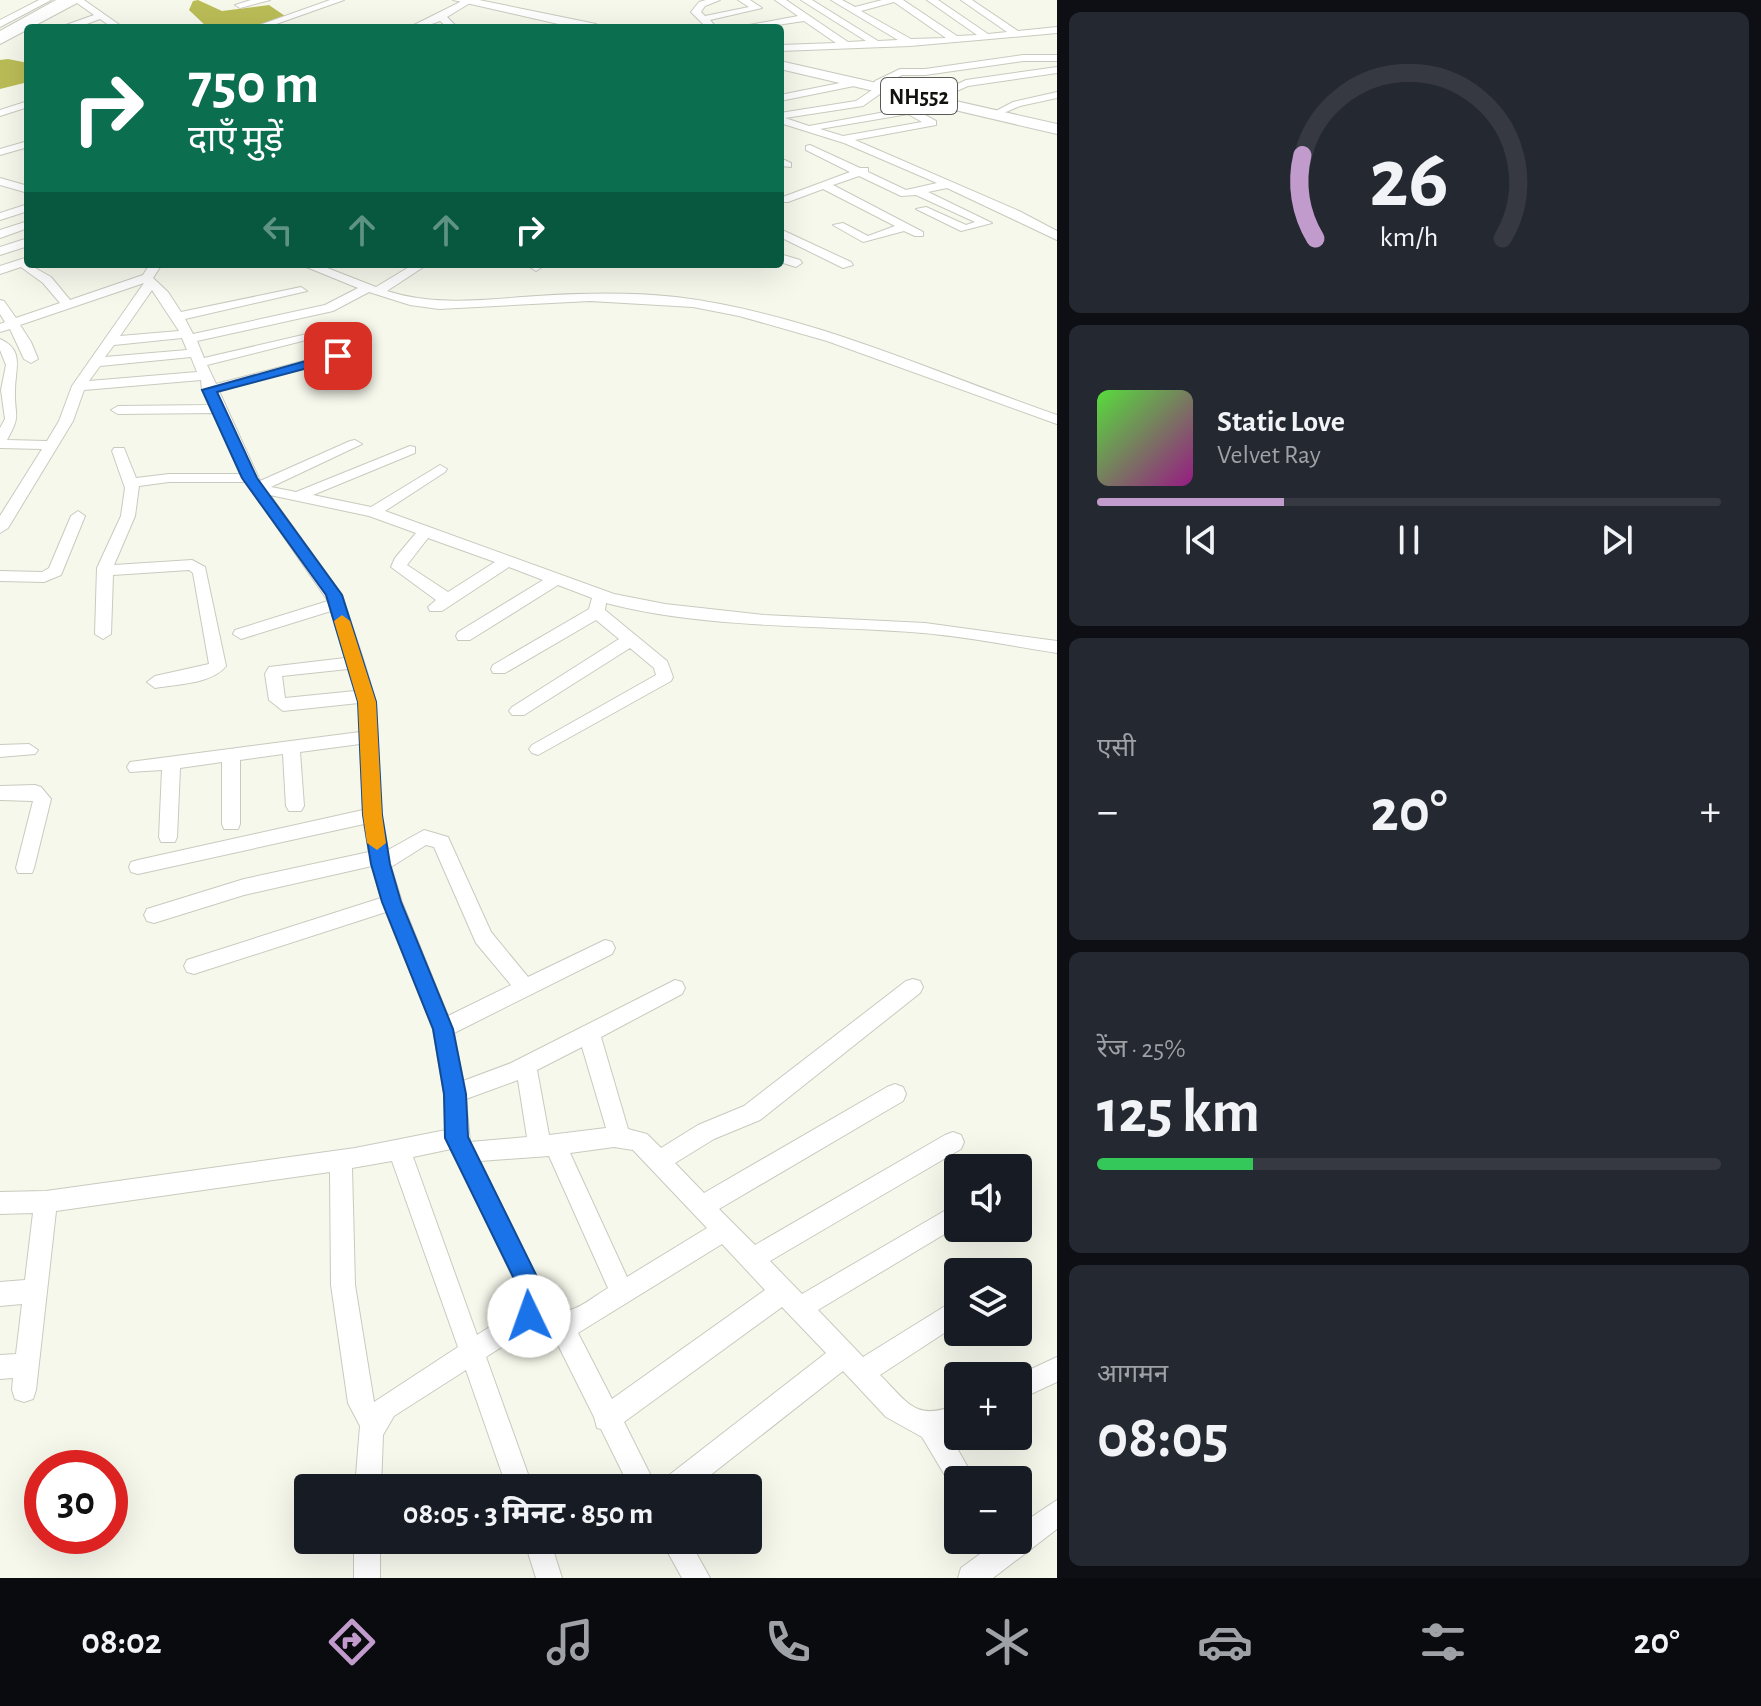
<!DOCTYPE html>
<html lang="hi">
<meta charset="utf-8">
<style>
:root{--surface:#171b24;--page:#242831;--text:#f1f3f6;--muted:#9ea1a6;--line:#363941;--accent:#c29bcd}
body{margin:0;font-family:"Alegreya Sans","Noto Sans Devanagari",sans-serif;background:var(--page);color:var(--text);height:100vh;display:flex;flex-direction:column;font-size:30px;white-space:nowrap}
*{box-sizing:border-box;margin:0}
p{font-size:26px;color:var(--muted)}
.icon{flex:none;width:44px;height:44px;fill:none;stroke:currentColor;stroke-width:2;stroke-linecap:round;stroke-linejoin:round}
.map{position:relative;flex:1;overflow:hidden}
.details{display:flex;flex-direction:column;gap:12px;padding:12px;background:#0d0f14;width:704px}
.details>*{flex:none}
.top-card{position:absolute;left:24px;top:24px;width:760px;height:244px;border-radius:8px;box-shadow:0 8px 32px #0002;background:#0b6e4f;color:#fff;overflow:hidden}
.controls{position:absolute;left:944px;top:1154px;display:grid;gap:16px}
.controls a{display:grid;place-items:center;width:88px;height:88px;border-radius:8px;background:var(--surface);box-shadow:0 8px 32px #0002;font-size:40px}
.speed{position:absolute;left:24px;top:1450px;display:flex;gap:16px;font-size:40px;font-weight:700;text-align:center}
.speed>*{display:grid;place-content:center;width:104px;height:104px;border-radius:50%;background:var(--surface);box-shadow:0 8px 32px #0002;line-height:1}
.speed .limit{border:12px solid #d22;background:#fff;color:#111}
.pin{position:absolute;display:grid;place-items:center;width:68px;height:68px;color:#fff;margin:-34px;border-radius:16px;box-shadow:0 4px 12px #0006}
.me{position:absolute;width:88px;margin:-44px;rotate:357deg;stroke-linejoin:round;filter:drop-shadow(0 0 6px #0008)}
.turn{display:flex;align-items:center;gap:28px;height:168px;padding:0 32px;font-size:36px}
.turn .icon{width:104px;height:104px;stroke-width:2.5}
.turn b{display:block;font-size:56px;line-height:68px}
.lanes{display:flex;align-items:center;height:76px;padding:0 32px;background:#0003;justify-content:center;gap:40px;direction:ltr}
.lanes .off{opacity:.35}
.big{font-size:60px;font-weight:700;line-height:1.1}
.details .widget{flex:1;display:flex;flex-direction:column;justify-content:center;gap:12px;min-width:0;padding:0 28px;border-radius:12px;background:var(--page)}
.details .dial{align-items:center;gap:0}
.dial svg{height:208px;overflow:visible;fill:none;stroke:var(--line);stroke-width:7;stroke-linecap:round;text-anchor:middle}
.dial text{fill:var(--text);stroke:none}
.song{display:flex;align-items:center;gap:24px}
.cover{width:96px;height:96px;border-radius:12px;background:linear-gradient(135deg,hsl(110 70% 55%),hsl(310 70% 35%))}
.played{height:8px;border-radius:4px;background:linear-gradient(90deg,var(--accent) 30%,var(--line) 30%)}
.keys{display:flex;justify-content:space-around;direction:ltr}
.heat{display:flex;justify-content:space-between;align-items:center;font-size:44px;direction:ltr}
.charge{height:12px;border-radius:6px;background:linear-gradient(90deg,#34c759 25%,var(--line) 0)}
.trip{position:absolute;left:294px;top:1474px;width:468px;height:80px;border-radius:8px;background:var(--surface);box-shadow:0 8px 32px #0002;font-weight:700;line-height:80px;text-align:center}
.tabs{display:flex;height:128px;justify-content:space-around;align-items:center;background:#090b0e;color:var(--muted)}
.tabs .icon{width:56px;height:56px}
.tabs .active{color:var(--accent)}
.tabs b{font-size:36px;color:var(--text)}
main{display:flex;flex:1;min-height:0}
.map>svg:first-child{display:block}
.water{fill:#babd56}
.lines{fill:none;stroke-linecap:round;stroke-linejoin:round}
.minor-casing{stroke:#c9cabf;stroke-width:2}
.highway-casing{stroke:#c9cabf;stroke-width:2}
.minor{fill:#fff;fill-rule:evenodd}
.highway{fill:#fff;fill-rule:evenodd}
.route{fill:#1a73e8;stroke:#114b97;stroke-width:2}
.slow{fill:#f59e0b}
.labels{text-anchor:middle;stroke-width:6;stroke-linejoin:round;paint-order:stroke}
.shield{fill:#fff;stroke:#595957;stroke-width:2}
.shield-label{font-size:22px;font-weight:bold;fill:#12120f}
</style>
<main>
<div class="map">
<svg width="1057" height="1578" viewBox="0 0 1057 1578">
<rect width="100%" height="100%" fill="#f7f8ec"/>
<path class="water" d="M198 0 222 11 269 5 285 16 250 28H208L189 10 193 1Z
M8 59 28 63V82L0 89V60Z"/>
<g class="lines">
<defs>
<path id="minor" d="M39 0H51L0 27V20Z
M69 0H84L124 28H113L100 19 76 28H65L66 25 94 15 77 3 0 44V37Z
M251 0H270L240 8 235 5Z
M330 0H344L265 28H251Z
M464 0H475L447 17 458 28H448L440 21 421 28H408Z
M706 0H720L705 6 701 12 705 16 749 7 738 0H750L762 8 710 20 715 26 707 28 691 12 699 2Z
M775 0H786L848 42 866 41 801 0H812L878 41 898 40 831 0H842L855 7 882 0H903L957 36 977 35 927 0H938L988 34 1007 32 961 0H972L1018 31 1057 27V33L910 46 780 51V45L836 43 804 21 756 28H733L798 16ZM894 2 946 38 911 39 861 11Z
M1023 55H1057V61H1023L925 75H902L884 84 888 87 887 89 863 106 785 118 809 126 907 108 917 95H925L926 97 916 110 936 121V125L855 140 1019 211 1057 231V240L947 188 928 192 992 223 961 231 916 209 926 207 966 225 975 222 916 195 901 196 859 176 833 185 923 232V236H915L904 231 863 242 833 225 843 223 868 236 895 226 823 189 788 202H780V198L850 172 806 150V146L810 145 860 168H868V172L906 190 937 183 844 143 780 123V113L856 101 878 86 874 83 875 81 900 69H925ZM908 114 922 122 843 136 820 129Z
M1057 67V73L968 86 939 99 930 97 966 80Z
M860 79 865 82 864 84 780 101V95Z
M1057 92V98L1020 106 999 115 994 112 1013 102Z
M28 101V107L0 116V110Z
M28 141V147L0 155V149Z
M780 158 791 163V167L780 166Z
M0 178 28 186V193L0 185Z
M28 204V211L0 220V213Z
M28 221V228L0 238V230Z
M780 229 851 262 853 265 843 268 780 237Z
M28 238V246L0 255V247Z
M780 254 800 260 802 263 796 267 780 262Z
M28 257V264L51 277 70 300 143 275 150 264H162L153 278 168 292 181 312 301 287 307 291 185 319 193 334 325 305 358 288 299 264H317L376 287 414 264H428L387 291C437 307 486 299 537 296 583 293 630 292 676 297 808 313 933 372 1057 415V424L827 341 739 316 693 307 590 301 439 309 410 305 369 292 333 311 197 341 204 358 320 331 326 335 207 365 216 384 338 352 345 356 219 391 260 481 350 441 355 440 362 444 271 487 296 492 410 446 415 447V453L313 495 371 507 440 465 447 469 445 472 385 511 614 594 665 604 764 615 925 623 1057 641V653C1013 646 968 637 923 633 818 624 709 630 606 603L605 610 667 661 673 677 671 681 538 755 532 753 529 749 532 745 656 675 654 668 630 648 524 715H512L509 711 512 707 619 639 596 620 505 673H493L491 669 493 665 589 609 592 598 558 585 470 640H458L456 636 458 632 543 580 509 567 442 611H430L428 607 436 600 391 567 395 558 416 533 369 516 270 495 342 595 364 662 376 702 381 815 388 850 424 830 448 837 491 932 528 977 605 940 612 942 615 948 612 954 454 1033 463 1081 511 1063 675 980 682 982 685 988 682 994 601 1037 628 1129 647 1134 661 1148 698 1125 744 1106 906 981 913 979 920 981 923 987 920 993 760 1120 714 1139 675 1163 704 1193 887 1087 895 1084 903 1087 906 1094 903 1101 719 1209 755 1245 945 1135 953 1132 961 1135 964 1142 961 1149 770 1261 802 1294 958 1203V1226L818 1310 863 1357 958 1298V1324L880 1375C909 1404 916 1422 958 1404V1430L949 1434 975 1480H958V1491L953 1489 922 1437 886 1417 843 1371 694 1488H660L664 1479 826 1353 782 1307 624 1422 657 1488H630L601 1429 597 1428 594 1417 553 1335 531 1328 486 1357 533 1488H507L466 1370 394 1416 383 1435 381 1488H355L360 1426 348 1403 331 1285 330 1172 56 1211 36 1390 33 1399 24 1402 15 1399 12 1390 13 1378 0 1379V1355L16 1354 22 1304 0 1306V1282L25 1280 33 1213 0 1214V1192L46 1191 355 1148 446 1130 444 1094 433 1029 386 912 194 974 187 972 184 966 187 960 381 898 372 866 244 895 154 923 147 921 144 915 147 909 244 879 369 852 364 824 138 874 131 872 129 867 131 862 138 860 363 810 360 744 300 752 304 806 301 811H289L286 806 283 754 240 760V824L238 829H224L222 824V762L180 768 177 837 175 842H161L159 837 162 770 130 772 127 767 130 762 360 732 359 703 283 711 269 700 265 674 269 667 345 658 331 611 241 639 233 634 235 630 328 601 246 482H169L139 486 135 516 114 565 192 560 205 567 226 666C212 684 177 684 155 688L147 682 155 676 209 664 193 573 189 570 113 575 111 634 103 639 95 634 97 568 121 516 125 488 112 451 114 448H124L136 478 169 474H241L215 413 118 414 111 410 118 406 211 405 202 390 201 380 84 390 73 421 8 528 0 533V516L42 449 0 448V428L5 419 1 390 6 365 0 350V339C25 350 15 369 15 390 14 417 22 413 7 440L47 441 59 421 72 386 144 283 20 325 31 342 38 359 31 363 24 359 10 329 0 332V324L5 322 0 314V300L4 301 16 318 60 303 43 283 21 267 0 274V266ZM152 290 179 331 120 336ZM182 338 187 350 105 357 114 345ZM191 357 197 372 89 381 100 366ZM428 538 495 562 448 592 407 565ZM348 669 355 691 285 698 282 676ZM426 845 434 847 476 943 511 985 448 1016 402 902 391 867ZM582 1047 606 1128 549 1135 537 1070ZM518 1080 527 1137 470 1142 466 1099ZM614 1147 633 1150 707 1228 627 1277 570 1153ZM451 1149 521 1294 518 1309 477 1335 413 1157ZM549 1156 608 1288C582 1304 574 1317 542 1308L545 1293 541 1285 480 1161ZM392 1161 458 1347 374 1402 355 1285 352 1168ZM722 1244 765 1290 612 1399 578 1333Z
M525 264H540L542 267 536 271Z
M78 511 85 516 61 575 44 582 0 581V571L42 572 49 568 71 516Z
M29 744 38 750 35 754 0 757V745Z
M35 785 41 787 51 799 34 868 32 873H18L16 868 33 801 0 800V786Z
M1057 1357V1382L1018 1400 1016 1376Z
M1057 1500V1529L993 1578H958L961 1568 999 1540H1018V1526Z
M354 1540H380V1578H354Z
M524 1540H550L562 1578H536Z
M661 1540H689L710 1578H682Z"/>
<path id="highway" d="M56 0H73L0 40V31Z
M453 0H479L596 24 603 28H576Z
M780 61 1057 124V134L780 69Z"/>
</defs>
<use href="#minor" class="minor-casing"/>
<use href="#highway" class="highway-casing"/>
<use href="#minor" class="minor"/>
<use href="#highway" class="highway"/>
</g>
<path class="route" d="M338 352 342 353V359L217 392 257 478 342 595 376 702 382 815 390 864 401 902 453 1029 466 1094 468 1137 545 1293 537 1325 529 1328 520 1325 516 1316 521 1293 445 1138 444 1094 433 1029 382 902 371 864 363 815 358 702 326 595 242 478 202 390Z"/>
<path class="slow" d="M342 615 350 621 376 702 382 815 386 843 377 850 367 843 363 815 358 702 334 621Z"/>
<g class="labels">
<rect class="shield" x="881" y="78" width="76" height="36" rx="6"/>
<g class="shield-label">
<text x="919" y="104">NH552</text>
</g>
</g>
</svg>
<div class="controls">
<a><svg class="icon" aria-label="sound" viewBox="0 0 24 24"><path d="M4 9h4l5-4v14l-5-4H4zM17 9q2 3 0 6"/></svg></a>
<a><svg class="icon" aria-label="layers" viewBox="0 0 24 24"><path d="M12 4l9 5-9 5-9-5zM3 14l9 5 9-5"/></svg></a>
<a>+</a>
<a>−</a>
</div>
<div class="speed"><div class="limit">30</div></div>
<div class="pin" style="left:338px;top:356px;background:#d93025"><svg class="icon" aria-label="arrive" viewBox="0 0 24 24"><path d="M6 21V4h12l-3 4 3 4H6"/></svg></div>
<svg class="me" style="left:529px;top:1316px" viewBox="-20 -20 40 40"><circle r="19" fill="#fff"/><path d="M0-13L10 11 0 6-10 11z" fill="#1a73e8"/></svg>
<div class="trip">08:05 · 3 मिनट · 850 m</div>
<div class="top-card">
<div class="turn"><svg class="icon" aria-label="right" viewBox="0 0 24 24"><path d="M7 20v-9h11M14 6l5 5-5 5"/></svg><div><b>750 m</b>दाएँ मुड़ें</div></div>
<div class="lanes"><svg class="icon off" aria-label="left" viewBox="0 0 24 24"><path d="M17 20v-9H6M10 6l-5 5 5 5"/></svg><svg class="icon off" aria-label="ahead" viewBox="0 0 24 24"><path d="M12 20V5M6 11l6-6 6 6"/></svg><svg class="icon off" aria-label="ahead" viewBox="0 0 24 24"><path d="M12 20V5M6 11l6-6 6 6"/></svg><svg class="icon" aria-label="right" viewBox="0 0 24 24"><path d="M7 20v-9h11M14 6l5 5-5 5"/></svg></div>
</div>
</div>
<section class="details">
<div class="widget dial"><svg viewBox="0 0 100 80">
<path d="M14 69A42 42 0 1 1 86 69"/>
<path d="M14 69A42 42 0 0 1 9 37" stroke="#c29bcd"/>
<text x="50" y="56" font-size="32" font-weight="700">26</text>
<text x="50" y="72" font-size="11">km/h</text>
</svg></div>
<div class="widget">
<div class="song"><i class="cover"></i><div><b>Static Love</b><p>Velvet Ray</p></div></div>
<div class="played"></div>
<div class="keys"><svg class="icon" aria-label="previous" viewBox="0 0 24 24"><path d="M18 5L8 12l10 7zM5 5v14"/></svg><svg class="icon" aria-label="pause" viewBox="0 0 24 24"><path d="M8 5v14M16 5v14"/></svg><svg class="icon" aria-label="next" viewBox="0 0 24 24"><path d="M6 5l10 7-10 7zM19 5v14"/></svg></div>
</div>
<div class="widget"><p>एसी</p>
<div class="heat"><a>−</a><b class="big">20°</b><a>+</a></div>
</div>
<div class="widget"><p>रेंज · 25%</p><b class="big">125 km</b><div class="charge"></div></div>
<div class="widget"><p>आगमन</p><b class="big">08:05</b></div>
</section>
</main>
<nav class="tabs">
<b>08:02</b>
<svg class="icon active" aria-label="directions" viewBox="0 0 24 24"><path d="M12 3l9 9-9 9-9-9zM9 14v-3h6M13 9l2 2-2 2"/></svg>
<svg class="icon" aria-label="music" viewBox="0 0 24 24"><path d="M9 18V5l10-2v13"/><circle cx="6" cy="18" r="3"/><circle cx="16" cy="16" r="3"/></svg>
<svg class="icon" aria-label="phone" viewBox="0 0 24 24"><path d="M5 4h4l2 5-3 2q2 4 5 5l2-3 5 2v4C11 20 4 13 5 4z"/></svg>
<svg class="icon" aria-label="climate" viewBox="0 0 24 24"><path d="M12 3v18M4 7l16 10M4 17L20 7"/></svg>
<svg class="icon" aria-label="car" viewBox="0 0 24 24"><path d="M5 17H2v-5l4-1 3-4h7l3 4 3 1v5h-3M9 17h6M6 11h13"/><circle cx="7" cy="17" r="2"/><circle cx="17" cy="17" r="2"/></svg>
<svg class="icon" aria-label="filters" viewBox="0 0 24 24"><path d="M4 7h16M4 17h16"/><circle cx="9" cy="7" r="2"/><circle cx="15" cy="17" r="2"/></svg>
<b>20°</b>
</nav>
